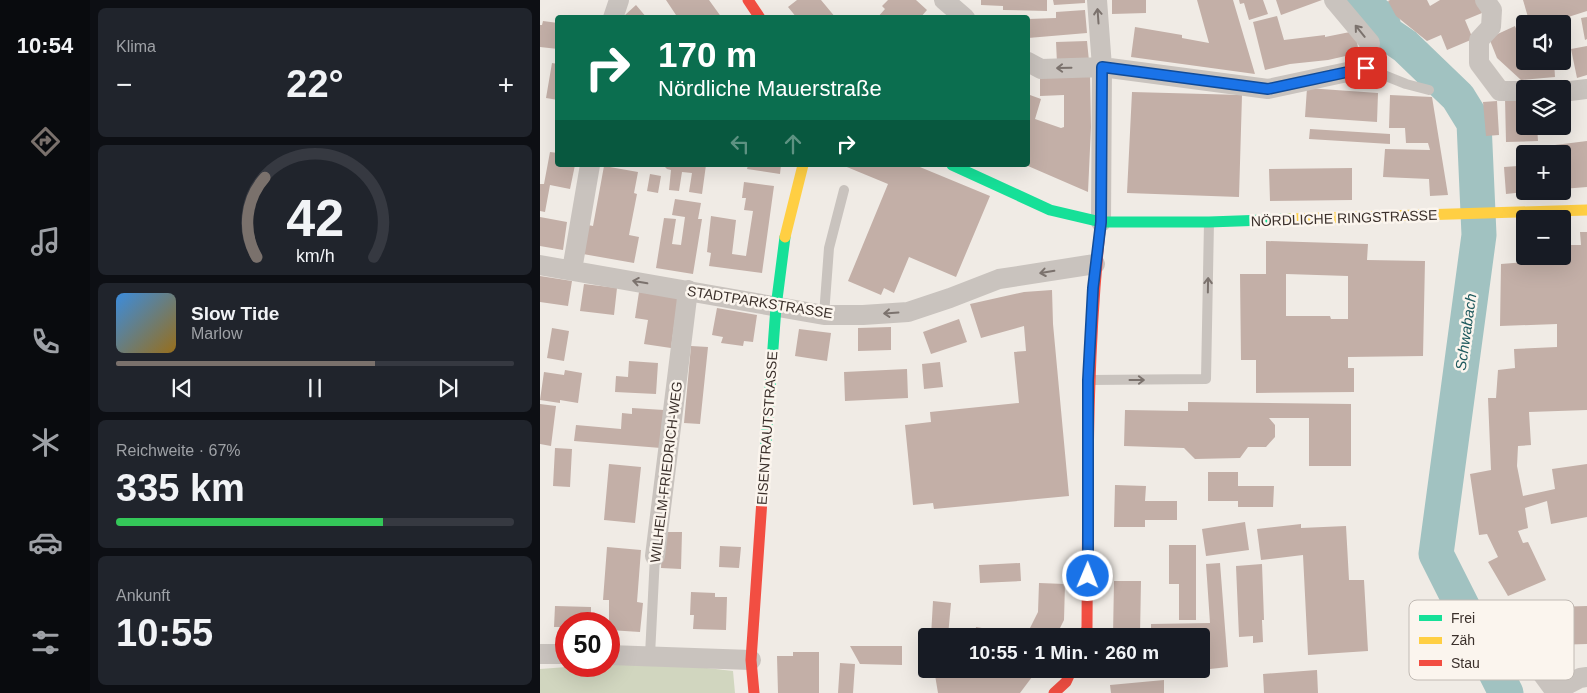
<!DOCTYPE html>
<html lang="de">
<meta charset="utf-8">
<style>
:root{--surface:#171b24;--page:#20242c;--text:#f1f3f6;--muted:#9ea1a6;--line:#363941;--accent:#7a716c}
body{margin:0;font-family:Arial,sans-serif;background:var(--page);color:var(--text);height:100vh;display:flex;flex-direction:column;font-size:19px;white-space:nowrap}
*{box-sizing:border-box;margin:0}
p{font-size:16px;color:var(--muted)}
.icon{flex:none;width:28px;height:28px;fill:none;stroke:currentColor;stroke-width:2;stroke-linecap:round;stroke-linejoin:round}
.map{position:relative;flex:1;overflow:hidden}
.drawer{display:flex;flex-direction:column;gap:8px;padding:8px;background:#0d0f14;width:450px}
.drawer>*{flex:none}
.hud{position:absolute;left:15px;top:15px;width:475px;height:152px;border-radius:5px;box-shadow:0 5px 20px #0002;background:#0b6e4f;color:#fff;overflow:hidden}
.controls{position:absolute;left:976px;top:15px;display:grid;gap:10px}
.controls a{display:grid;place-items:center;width:55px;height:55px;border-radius:5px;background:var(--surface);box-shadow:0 5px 20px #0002;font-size:25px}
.speed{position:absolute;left:15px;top:612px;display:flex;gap:10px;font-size:25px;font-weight:700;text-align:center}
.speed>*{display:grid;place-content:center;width:65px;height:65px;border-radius:50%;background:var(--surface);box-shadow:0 5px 20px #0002;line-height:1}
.speed .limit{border:8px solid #d22;background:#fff;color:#111}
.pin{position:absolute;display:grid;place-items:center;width:42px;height:42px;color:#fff;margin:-21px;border-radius:10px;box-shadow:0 2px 8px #0006}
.me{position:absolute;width:55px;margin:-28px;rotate:1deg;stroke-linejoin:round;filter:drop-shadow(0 0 4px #0008)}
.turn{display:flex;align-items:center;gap:18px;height:105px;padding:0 20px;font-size:22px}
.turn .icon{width:65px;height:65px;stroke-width:2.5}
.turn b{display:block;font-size:35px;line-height:42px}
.lanes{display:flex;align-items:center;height:48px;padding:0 20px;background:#0003;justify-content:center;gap:25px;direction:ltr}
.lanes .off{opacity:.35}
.big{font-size:38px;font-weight:600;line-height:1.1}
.drawer .tile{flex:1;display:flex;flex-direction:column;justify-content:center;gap:8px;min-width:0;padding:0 18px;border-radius:8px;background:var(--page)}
.drawer .dial{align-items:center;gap:0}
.dial svg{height:130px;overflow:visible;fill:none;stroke:var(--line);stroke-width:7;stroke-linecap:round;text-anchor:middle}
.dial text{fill:var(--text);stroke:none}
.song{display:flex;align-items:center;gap:15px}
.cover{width:60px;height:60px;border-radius:8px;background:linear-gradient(135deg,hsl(210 70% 55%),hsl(40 70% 35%))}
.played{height:5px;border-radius:2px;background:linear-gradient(90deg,var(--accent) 65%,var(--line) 65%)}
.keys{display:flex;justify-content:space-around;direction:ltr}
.heat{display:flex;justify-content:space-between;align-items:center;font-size:28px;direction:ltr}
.charge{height:8px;border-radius:4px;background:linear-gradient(90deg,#34c759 67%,var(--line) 0)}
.trip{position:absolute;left:378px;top:628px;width:292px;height:50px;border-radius:5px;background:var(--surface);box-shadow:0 5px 20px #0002;font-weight:600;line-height:50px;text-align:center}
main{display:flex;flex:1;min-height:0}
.tab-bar{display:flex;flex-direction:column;width:90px;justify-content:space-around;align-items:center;background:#090b0e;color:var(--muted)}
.tab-bar .icon{width:35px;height:35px}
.tab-bar .current{color:var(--accent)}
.tab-bar b{font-size:22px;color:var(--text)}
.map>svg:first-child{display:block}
.green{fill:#d1d6bf}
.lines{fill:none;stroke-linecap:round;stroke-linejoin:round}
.river{stroke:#a1c2c1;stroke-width:35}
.building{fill:#c3afa7;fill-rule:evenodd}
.lane{stroke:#c9c3be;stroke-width:10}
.street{stroke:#c9c3be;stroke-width:20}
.fast{stroke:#16e098;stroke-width:11}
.slow{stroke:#ffcf43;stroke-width:11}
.jam{stroke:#f24e42;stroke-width:11}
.oneway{stroke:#7b726d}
.route-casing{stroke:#114b97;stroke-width:12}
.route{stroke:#1a73e8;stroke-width:9}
.labels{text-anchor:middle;stroke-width:5;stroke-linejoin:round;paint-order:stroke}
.street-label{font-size:14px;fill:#3b302b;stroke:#fbf5ee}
.water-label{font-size:15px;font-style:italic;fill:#1f5a5e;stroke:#fbf5ee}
.key{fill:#fbf5ee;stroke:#c1bab4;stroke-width:1}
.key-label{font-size:14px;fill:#3b302b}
</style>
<main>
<nav class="tab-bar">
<b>10:54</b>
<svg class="icon current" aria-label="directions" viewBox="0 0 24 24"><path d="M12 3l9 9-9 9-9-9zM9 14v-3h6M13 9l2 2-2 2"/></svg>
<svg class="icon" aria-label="music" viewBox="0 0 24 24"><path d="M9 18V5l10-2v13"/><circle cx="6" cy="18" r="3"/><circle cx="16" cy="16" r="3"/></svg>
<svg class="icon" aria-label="phone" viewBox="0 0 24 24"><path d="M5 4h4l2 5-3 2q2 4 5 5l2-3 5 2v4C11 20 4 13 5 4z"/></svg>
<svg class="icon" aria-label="climate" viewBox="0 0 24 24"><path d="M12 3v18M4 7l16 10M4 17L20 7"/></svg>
<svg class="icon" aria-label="car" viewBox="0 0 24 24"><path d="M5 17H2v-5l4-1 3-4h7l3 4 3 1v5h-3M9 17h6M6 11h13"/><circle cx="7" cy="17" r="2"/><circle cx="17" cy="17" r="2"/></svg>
<svg class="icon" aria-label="filters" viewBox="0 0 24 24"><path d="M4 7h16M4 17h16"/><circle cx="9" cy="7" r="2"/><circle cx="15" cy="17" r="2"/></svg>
</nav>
<section class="drawer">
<div class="tile"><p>Klima</p>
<div class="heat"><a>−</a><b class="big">22°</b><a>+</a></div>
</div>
<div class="tile dial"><svg viewBox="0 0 100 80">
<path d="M14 69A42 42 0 1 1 86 69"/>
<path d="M14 69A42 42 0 0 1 19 20" stroke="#7a716c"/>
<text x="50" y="56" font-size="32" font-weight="700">42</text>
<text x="50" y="72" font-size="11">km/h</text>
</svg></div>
<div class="tile">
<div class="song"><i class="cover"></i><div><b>Slow Tide</b><p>Marlow</p></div></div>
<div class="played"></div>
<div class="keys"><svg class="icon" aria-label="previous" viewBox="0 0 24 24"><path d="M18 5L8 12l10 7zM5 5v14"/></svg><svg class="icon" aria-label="pause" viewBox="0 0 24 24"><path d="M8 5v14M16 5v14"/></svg><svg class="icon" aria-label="next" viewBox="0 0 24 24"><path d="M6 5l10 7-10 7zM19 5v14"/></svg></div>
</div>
<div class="tile"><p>Reichweite · 67%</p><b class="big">335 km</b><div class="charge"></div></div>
<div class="tile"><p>Ankunft</p><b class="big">10:55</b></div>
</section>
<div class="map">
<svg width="1047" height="693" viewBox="0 0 1047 693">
<rect width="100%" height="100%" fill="#f0ebe5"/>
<path class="green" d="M106 661 193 671 195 693H0V669L40 666H69V664Z"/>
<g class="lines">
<path class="river" d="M821 0 822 4 841 18 846 33 865 46 918 97 934 123 939 235 896 554 966 693"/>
</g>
<path class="building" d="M126 0H169L182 18H138Z
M257 0H281L296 18H257L248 7Z
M348 0H376L387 10 380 18H337L345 9 342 6Z
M441 0H507V11L463 10V6L441 5Z
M513 0H545V3L514 5Z
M572 0H606V13L572 14Z
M657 0H693L715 74 591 57 595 27 642 35V38L669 43Z
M699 0H723L728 14 709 20 704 3 700 4Z
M736 0H782L741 15Z
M850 0H887L890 6 900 0H937L942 13 925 20 933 39 907 50 901 35 887 41 856 16 848 1Z
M983 0H1047V11L1022 19 1024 24H1011V22L1004 24H990Z
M96 5 107 18H88L85 15Z
M545 10 547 33 488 38V19L516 18V12Z
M737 16 744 40 785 35V37L815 31 819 53 788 60 750 64 725 70 713 22Z
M1047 17V39L1045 40 1041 18Z
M3 21 18 23V49L0 47V25H2Z
M975 26 982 44 985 43V61H1014L1015 77 981 80 957 58 949 38Z
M547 41 549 61 517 63 516 42Z
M1047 46V75L1037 78 1031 49Z
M12 63 18 64V100L6 98Z
M550 74 551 127 548 192 488 166V102L490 95 501 99 495 119 521 128 524 127V95L500 96V75Z
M767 88 838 93 837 122 765 117Z
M592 92 702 95 699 197 587 193Z
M850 95 892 97 908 195 890 196 889 179 843 177 845 149 890 150 888 143H866L865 128H849Z
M1022 96H1029L1030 123H1022Z
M985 97V126H997L998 141 966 142 965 98Z
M957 101 959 135 946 136 943 102Z
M770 129 850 134V144L769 139Z
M1047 141V187L1022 189V154H1009L1007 146Z
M10 152 18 153V165H35L30 189 10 185 5 212 0 211V184H4Z
M977 158H985V192L966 194 964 167 978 166Z
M125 165H166L162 194 149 192 152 173 142 172 139 191 129 190 131 170 127 169 125 167Z
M208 165H241L240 174 207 169Z
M302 165H375L450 196 416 277 369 257 354 293 344 288 341 295 308 281 348 184Z
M64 166 98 172 94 193 97 194 89 235 99 237 94 263 43 254 48 225 53 226Z
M812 168V200L730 201 729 169Z
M110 174 121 176 118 193 107 191Z
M204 182 234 186 222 273 169 266 171 253 167 252 171 216 196 220 192 254 206 256 213 211 204 210 206 198H202Z
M135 199 161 203 158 219H162L153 274 116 268 124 218 136 219 132 244 141 245 145 217 132 215Z
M0 217 27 222 23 250 0 246Z
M1040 232H1047V410L989 412 991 445 978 446 977 466 983 496 1015 489 1012 469 1047 464V517L1011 524 1007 501 985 508 988 528 978 531 983 543 988 542 1006 580 968 596 948 562 958 557 947 534 939 535 930 474 951 470 948 398H956L958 370 975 368 974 349 1017 347V324L960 326 961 264 986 262V256H1022V245H1041Z
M726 241 828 244 827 260 885 261 883 356 808 357V368H814V392L716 393V360H701L700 274H726ZM746 274 808 276V319H791L790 316H746Z
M0 276 32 281 28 306 0 302Z
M44 284 77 288 74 315 40 311Z
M512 290 513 324 529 496 394 509 393 503 373 505 365 425 391 422 390 412 479 403 474 352 486 351 484 326 441 338 430 304 484 292Z
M99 292 138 298 131 348 104 344 108 320 95 318Z
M177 308 217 315 213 342 204 341 203 346 181 343 183 337 172 335Z
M419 319 427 342 391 354 383 332Z
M351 327V350L318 351V328Z
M12 328 29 331 24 361 7 358Z
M259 329 291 333 287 361 255 356Z
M151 346 168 347 160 424 144 423Z
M89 361 118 363 116 394 75 392 76 376 88 377Z
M400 362 403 387 384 389 382 364Z
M367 369 368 398 305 401 304 372Z
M25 370 42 373 38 403 20 400V403L0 400 4 372 24 375Z
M648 402 811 404V466H769V418H729L735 425V437L726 447H708L700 458 655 459 644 448 584 446 585 410 648 411Z
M0 404 16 406 11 446 0 444Z
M92 408 124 410 121 448 34 441 36 425 81 429 82 413 92 414Z
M15 448 32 449 30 487 13 486Z
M69 464 101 467 95 523 64 520Z
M668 472H698V486H734L733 507H698V501H668Z
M575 485 606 486 605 501H637V520H605V527H574Z
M705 522 709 550 666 556 662 529Z
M761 524V528L806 526 809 580H824L828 651 768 655 763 555 721 560 717 529Z
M123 532H142L141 569 121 568Z
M629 545H656V620H639V584H629Z
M180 546 201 547 199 568 179 567Z
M67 547 101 550 97 602 103 603 100 632 69 630V600H63Z
M480 563 481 581 440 583 439 565Z
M680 563 688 667 661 670V636H611V624L670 623 666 564Z
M722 564 724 620H722L723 642 713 643V636L699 637 696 566Z
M574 581H601L600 636H573Z
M499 583 525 584 524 620 516 636H486L498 612Z
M151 592 175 593V597H187L186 630 153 629 154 615H150Z
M393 601 411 603 408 636H391Z
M15 606 51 607V624H26V627H14Z
M1047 606V644L1013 645 1014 607Z
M436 627 465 632 471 636H435Z
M310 646H362V665L320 664Z
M253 652H279V693H238L237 656H253Z
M300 663 315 664 313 693H298Z
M460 669H498L480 693H398L395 675 463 671Z
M610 669H633V672H610Z
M777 670 778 693H724L723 674Z
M624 680V693H571L570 685Z"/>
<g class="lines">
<path class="lane" d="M826 68 866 84 889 90
M284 315 289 248 304 190
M550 380 666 379 669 222
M110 655 115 556"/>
<path class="street" d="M404 0 425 18
M557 0 562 67 561 222
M945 0 952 10 951 27 939 40V63L960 91H985
M73 18 79 0
M488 62 501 69 562 67 728 89 826 68 830 43 794 0
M1022 92 1047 89
M0 265 284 315H323L368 312 410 298 459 279 555 264
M32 270 50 165
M115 556 148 290
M984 649 1015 691 1040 678 1047 677
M0 654H26
M69 655 211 660"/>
<path class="fast" d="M412 165 510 210 561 222H669L749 219
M225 456 236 307 245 237"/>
<path class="slow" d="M749 219 1047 210
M245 237 263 165"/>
<path class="jam" d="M208 0 220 18
M544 636 547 628C548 492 546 357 561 222
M214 693 211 660 225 456
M514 693 526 682 532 669"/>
</g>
<defs><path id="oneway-shaft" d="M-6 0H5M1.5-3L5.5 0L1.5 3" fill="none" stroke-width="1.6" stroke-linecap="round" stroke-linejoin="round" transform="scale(1.25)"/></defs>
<g class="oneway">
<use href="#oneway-shaft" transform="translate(558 16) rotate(-94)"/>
<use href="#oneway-shaft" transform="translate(820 31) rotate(-129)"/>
<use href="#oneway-shaft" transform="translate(524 68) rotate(179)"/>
<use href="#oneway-shaft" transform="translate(507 272) rotate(171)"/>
<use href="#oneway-shaft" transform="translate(100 282) rotate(-170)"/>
<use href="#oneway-shaft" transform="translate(668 285) rotate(-89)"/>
<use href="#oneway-shaft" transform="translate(351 313) rotate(176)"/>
<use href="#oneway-shaft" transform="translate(597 380)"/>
</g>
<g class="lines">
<defs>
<path id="route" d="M548 576V380L553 288 561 222 562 67 728 89 826 68"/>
</defs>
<use href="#route" class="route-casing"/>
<use href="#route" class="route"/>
</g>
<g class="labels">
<g class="street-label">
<text transform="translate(804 218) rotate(-2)" y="5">NÖRDLICHE RINGSTRASSE</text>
<text transform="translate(220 302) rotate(9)" y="5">STADTPARKSTRASSE</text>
<text transform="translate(227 428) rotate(-86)" y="5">EISENTRAUTSTRASSE</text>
<text transform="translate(126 472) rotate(-83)" y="5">WILHELM-FRIEDRICH-WEG</text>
</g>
<g class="water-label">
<text transform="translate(926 332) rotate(-82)" y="5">Schwabach</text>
</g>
</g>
<rect x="869" y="600" width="165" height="80" rx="8" class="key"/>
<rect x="879" y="615" width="23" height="6" fill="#16e098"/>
<rect x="879" y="637" width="23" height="7" fill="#ffcf43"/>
<rect x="879" y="660" width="23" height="6" fill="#f24e42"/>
<g class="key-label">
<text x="911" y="623">Frei</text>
<text x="911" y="645">Zäh</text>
<text x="911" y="668">Stau</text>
</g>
</svg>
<div class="controls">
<a><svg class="icon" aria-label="sound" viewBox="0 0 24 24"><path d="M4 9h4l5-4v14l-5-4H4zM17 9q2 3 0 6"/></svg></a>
<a><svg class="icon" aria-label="layers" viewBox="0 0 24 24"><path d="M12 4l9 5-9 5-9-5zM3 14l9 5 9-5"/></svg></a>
<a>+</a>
<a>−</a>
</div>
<div class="speed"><div class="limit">50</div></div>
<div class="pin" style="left:826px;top:68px;background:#d93025"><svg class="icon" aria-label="arrive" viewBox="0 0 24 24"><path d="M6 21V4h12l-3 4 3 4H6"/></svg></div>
<svg class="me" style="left:548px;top:576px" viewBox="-20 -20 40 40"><circle r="17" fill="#1a73e8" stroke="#fff" stroke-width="3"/><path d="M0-11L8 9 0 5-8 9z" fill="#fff"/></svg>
<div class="trip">10:55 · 1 Min. · 260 m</div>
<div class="hud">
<div class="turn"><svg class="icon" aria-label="right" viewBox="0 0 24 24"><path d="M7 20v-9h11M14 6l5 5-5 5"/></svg><div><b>170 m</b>Nördliche Mauerstraße</div></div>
<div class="lanes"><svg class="icon off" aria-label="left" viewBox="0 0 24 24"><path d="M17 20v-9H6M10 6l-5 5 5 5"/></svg><svg class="icon off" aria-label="ahead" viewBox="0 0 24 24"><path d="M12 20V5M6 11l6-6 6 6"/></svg><svg class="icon" aria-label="right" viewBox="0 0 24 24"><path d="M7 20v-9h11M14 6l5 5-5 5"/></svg></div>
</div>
</div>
</main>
